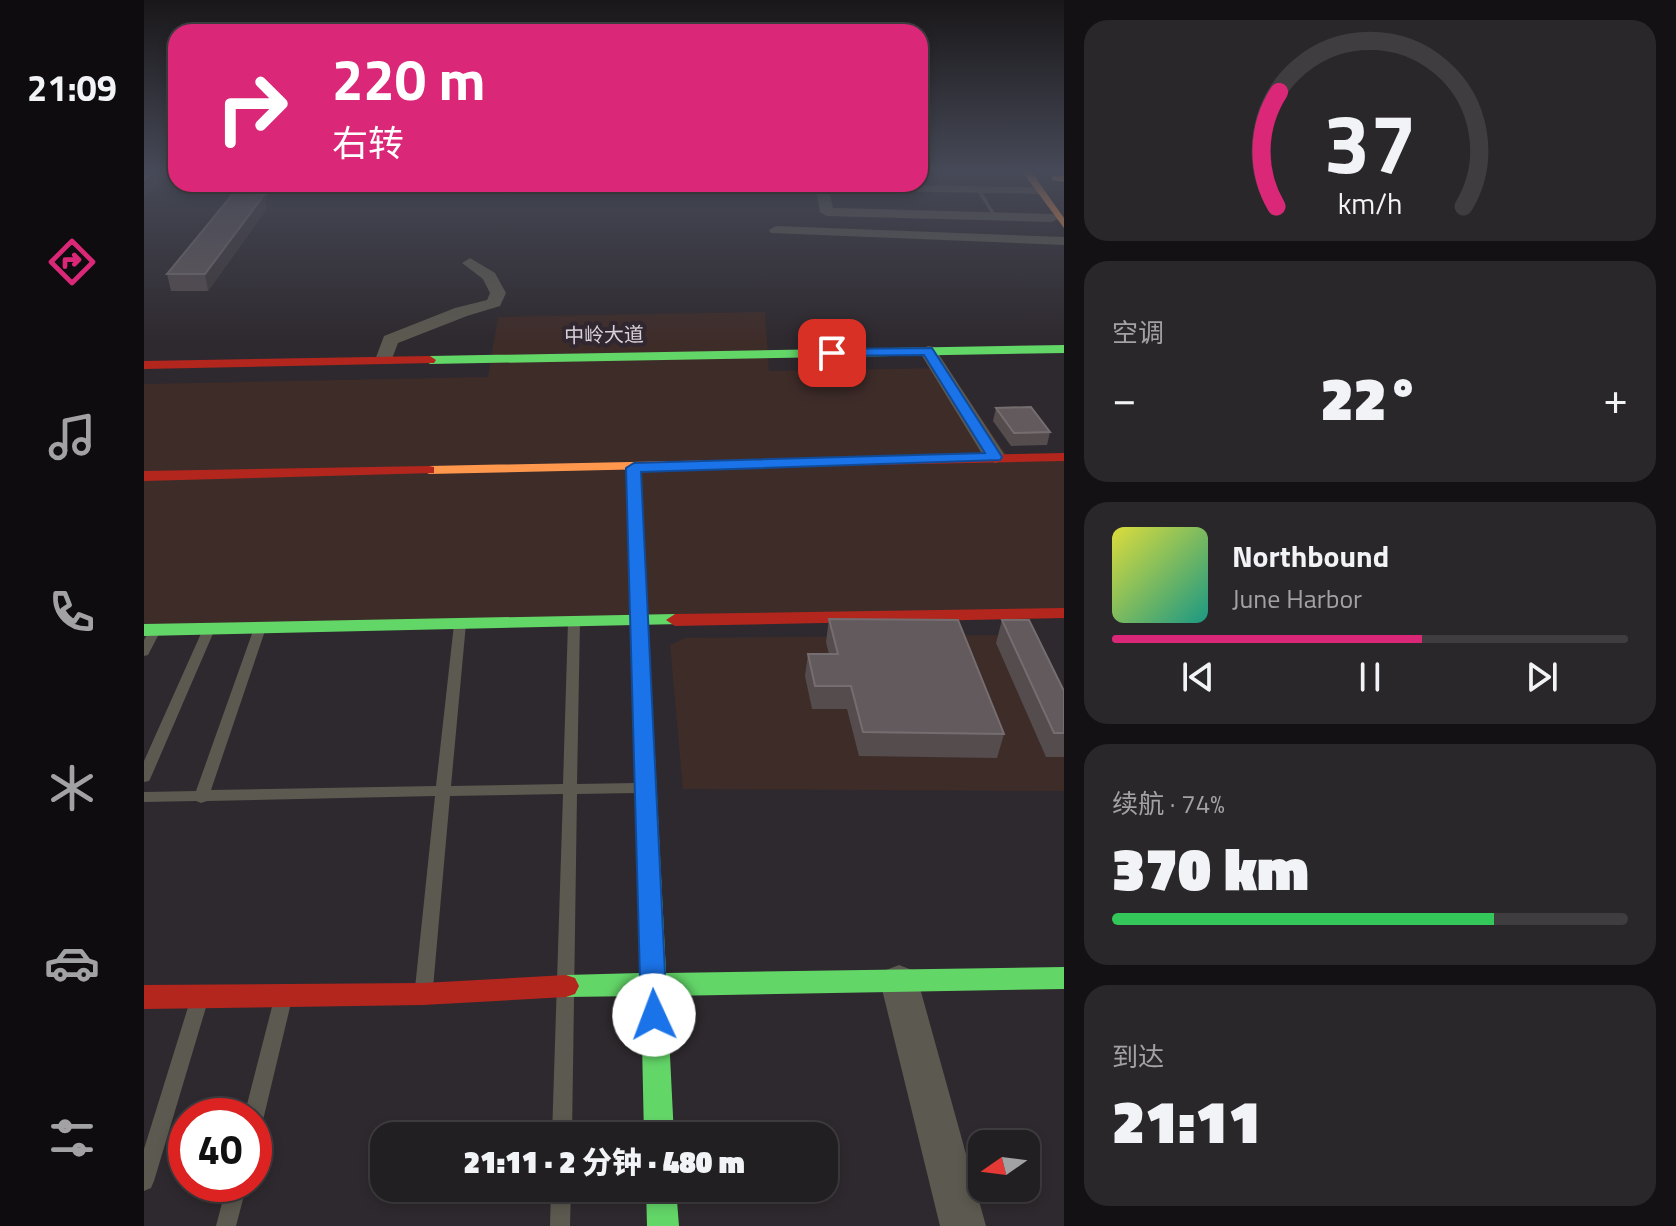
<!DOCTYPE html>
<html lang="zh">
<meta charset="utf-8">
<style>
:root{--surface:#221f22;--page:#2a272a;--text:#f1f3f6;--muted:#a2a2a5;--line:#3f3d40;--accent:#db2777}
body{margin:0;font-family:"Titillium Web","Noto Sans SC",sans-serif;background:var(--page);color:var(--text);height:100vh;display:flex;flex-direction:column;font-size:30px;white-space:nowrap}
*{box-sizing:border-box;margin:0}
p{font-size:26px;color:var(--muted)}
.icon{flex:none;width:44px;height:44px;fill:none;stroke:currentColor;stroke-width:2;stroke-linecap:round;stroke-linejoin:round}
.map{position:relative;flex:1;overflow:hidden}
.drawer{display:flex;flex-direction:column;gap:20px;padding:20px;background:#131113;width:612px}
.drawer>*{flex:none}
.guide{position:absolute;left:24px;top:24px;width:760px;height:168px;border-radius:24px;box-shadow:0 4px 12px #0003,0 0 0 2px var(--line);background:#db2777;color:#fff;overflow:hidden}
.needle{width:52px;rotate:256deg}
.tools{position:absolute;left:824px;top:1130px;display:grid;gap:16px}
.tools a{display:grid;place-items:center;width:72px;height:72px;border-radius:16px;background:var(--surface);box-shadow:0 4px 12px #0003,0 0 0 2px var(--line);font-size:40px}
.speed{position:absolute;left:24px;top:1098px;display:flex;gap:16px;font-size:40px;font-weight:700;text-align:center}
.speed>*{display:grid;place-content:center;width:104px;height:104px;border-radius:50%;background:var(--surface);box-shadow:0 4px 12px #0003,0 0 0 2px var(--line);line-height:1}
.speed .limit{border:12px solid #d22;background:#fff;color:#111}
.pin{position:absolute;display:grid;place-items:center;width:68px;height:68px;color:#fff;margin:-34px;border-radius:16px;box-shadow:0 4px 12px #0006}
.me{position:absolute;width:88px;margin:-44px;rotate:358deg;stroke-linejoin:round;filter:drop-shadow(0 0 6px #0008)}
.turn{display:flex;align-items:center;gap:28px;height:168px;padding:0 32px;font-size:36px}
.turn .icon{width:104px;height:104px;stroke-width:2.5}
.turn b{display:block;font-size:56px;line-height:68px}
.big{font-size:60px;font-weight:800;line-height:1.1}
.drawer .tile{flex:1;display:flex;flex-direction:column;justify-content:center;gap:12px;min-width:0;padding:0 28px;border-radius:24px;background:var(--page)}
.drawer .dial{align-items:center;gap:0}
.dial svg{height:208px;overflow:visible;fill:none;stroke:var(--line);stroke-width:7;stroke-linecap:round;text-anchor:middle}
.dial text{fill:var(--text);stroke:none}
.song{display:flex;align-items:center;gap:24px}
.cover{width:96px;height:96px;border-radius:12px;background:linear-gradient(135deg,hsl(60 70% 55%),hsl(170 70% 35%))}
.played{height:8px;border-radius:4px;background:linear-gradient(90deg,var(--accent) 60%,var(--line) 60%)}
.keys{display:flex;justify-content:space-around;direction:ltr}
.heat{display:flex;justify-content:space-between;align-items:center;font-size:44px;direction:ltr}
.charge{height:12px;border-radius:6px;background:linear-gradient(90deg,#34c759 74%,var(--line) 0)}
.trip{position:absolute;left:226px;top:1122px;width:468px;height:80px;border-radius:24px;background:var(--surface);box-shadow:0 4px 12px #0003,0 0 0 2px var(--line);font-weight:800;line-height:80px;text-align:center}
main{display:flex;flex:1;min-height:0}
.tabs{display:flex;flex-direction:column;width:144px;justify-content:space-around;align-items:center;background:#0e0c0e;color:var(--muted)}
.tabs .icon{width:56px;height:56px}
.tabs .on{color:var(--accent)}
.tabs b{font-size:36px;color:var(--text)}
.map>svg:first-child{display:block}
.industrial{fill:#3e2c29}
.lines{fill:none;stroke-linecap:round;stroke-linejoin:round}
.lane{fill:#5c5950;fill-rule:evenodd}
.street{fill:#5c5950;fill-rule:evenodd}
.fast{fill:#63d668;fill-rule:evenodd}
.slow{fill:#ff974d;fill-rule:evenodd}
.jam{fill:#b3261e;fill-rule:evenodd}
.wall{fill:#554c4e}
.shaded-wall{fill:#3f383b}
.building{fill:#635a5d;stroke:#756d70;stroke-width:2}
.route{fill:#1a73e8;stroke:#114b97;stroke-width:2}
.labels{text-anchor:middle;stroke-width:8;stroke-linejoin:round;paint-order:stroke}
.far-street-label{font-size:20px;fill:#d8d2d8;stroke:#302730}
</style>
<main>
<nav class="tabs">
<b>21:09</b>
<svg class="icon on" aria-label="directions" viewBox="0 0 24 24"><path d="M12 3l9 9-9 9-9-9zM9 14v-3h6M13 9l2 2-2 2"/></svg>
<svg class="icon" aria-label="music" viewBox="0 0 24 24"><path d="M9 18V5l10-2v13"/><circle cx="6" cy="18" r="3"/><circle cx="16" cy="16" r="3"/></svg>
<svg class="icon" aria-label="phone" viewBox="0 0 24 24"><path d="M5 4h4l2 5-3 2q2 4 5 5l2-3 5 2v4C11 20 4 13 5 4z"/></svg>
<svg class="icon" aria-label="climate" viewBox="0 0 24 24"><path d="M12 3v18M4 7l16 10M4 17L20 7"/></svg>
<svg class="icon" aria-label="car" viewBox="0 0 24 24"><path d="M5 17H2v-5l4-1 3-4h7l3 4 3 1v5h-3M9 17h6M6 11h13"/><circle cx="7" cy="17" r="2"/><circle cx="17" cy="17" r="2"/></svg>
<svg class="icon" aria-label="filters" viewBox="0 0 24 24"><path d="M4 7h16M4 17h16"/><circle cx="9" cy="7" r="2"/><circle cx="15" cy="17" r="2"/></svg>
</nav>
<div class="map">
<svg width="920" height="1226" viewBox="0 0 920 1226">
<rect width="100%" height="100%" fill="#2e292e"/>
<path class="industrial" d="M621 312 625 371 803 368 864 457H920V613L0 631V384L344 377 354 317Z
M879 635 920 715V791L539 789 526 645 541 638Z"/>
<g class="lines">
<path class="lane" d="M832 189H836L854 218H850Z
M430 618 436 622 433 784 493 783 498 784 500 788 498 792 493 793 433 794 428 1136H408L419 794 306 796 289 988 286 993 280 996 274 993 271 988 291 796 63 801 57 803 52 801 0 802V792L52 791 110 628 116 624 122 628 67 790 292 786 310 624 316 620 322 624 307 786 419 784 424 622Z
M65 625 71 629 7 777 5 781 0 782V761L59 629Z
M11 626 17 630 4 655 0 656V640L7 627Z
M138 995 144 998 147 1003 120 1116 117 1123 110 1125V1116H100L129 1003 132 998Z
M54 996 60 998 63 1004 10 1181 7 1188 0 1191V1149L45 1004 48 998Z
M83 1184H103L92 1226H72Z
M407 1188H427L426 1226H406Z"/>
<path class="street" d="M671 184 892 187 898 191 897 194 685 190 689 208 908 214 915 218 908 222 683 216 676 212Z
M632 226 920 237V245L627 233 625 230Z
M326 258 351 273 362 293 356 306 323 316 254 343 246 364H234L231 360 240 336 311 308 343 300 346 293 339 279 318 263Z
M784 346 790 347 862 457 858 461 851 463 840 457 775 351Z
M755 965 768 970 774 981 842 1226H796L736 981 742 970Z"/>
<path class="fast" d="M920 345V353L286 364 280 360 286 356Z
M531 614 540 620 537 624 0 636V624Z
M499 711 506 713 509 718 522 973 920 967V989L523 996 530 1136H500L497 996 422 997 413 994 409 986 413 978 422 975 496 973 489 718 492 713Z
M502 1188H532L535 1226H503Z"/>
<path class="slow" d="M877 170H886L920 218V228Z
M910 175 920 176V182L907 180Z
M727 457 732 458V464L285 474 278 470 285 466Z"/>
<path class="jam" d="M286 356 292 360 290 363 0 369V361Z
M920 453V461L727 465 720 461 727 457Z
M490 464 497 468 509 718 506 723H492L489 718 483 468Z
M285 466 290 467V473L0 481V471Z
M920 608V618L531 626 522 620 531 614Z
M422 975 431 978 435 986 431 994 422 997 279 1005 0 1009V985L279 983Z"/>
</g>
<path class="wall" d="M89 184 121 201 122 210 64 291H27L23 274 86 197 85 189Z
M852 408 906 432 903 445 867 446 849 421Z
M685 619 860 734 853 758 715 756 703 709H668L661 676 664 654H685L682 642Z
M858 620 920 691V757H902L852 643Z"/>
<path class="shaded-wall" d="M13 170H32V172L0 197V180Z
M120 184H133L121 201 122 210 64 291 61 274 111 195Z"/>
<path class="building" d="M0 170H13L0 180Z
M89 184H120L111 195H120L61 274H23L93 189H85Z
M887 407 906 432 870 433 852 408Z
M685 619 814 620 860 734 719 732 707 686H671L664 654H694Z
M858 620H885L920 691V733H910Z"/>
<linearGradient id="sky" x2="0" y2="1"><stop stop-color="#191719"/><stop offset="0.5" stop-color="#464957"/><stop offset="1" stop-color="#464957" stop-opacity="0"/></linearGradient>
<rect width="920" height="342" fill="url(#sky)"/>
<path class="route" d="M788 348 858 457 856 460 497 472 523 1015 520 1023 510 1027 500 1023 497 1015 482 468 490 463 841 453 780 355 688 356 681 353 688 349Z"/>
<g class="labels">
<g class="far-street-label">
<text transform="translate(460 335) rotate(-1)" y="7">中岭大道</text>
</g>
</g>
</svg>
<div class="tools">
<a><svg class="needle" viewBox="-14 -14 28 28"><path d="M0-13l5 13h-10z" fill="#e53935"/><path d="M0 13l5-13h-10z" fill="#a2a2a5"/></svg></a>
</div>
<div class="speed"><div class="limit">40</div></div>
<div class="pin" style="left:688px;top:353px;background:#d93025"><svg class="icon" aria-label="arrive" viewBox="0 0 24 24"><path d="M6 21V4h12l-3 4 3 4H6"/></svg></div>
<svg class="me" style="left:510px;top:1015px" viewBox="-20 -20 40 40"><circle r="19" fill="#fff"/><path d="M0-13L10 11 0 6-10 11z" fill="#1a73e8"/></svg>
<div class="trip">21:11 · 2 分钟 · 480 m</div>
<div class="guide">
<div class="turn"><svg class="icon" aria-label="right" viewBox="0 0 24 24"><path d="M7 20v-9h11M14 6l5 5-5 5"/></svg><div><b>220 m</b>右转</div></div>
</div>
</div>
<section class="drawer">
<div class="tile dial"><svg viewBox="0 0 100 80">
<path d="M14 69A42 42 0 1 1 86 69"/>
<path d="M14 69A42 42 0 0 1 15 25" stroke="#db2777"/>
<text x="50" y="56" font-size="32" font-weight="700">37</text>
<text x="50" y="72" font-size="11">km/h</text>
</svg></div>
<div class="tile"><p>空调</p>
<div class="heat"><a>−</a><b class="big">22°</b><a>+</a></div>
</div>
<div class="tile">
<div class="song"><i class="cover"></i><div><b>Northbound</b><p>June Harbor</p></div></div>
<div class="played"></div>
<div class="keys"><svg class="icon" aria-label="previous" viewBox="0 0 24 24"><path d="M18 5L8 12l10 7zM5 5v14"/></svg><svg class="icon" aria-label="pause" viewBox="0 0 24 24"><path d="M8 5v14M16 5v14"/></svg><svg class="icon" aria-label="next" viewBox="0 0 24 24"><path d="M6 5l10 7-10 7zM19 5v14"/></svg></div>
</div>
<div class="tile"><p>续航 · 74%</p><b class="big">370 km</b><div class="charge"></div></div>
<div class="tile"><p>到达</p><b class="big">21:11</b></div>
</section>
</main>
